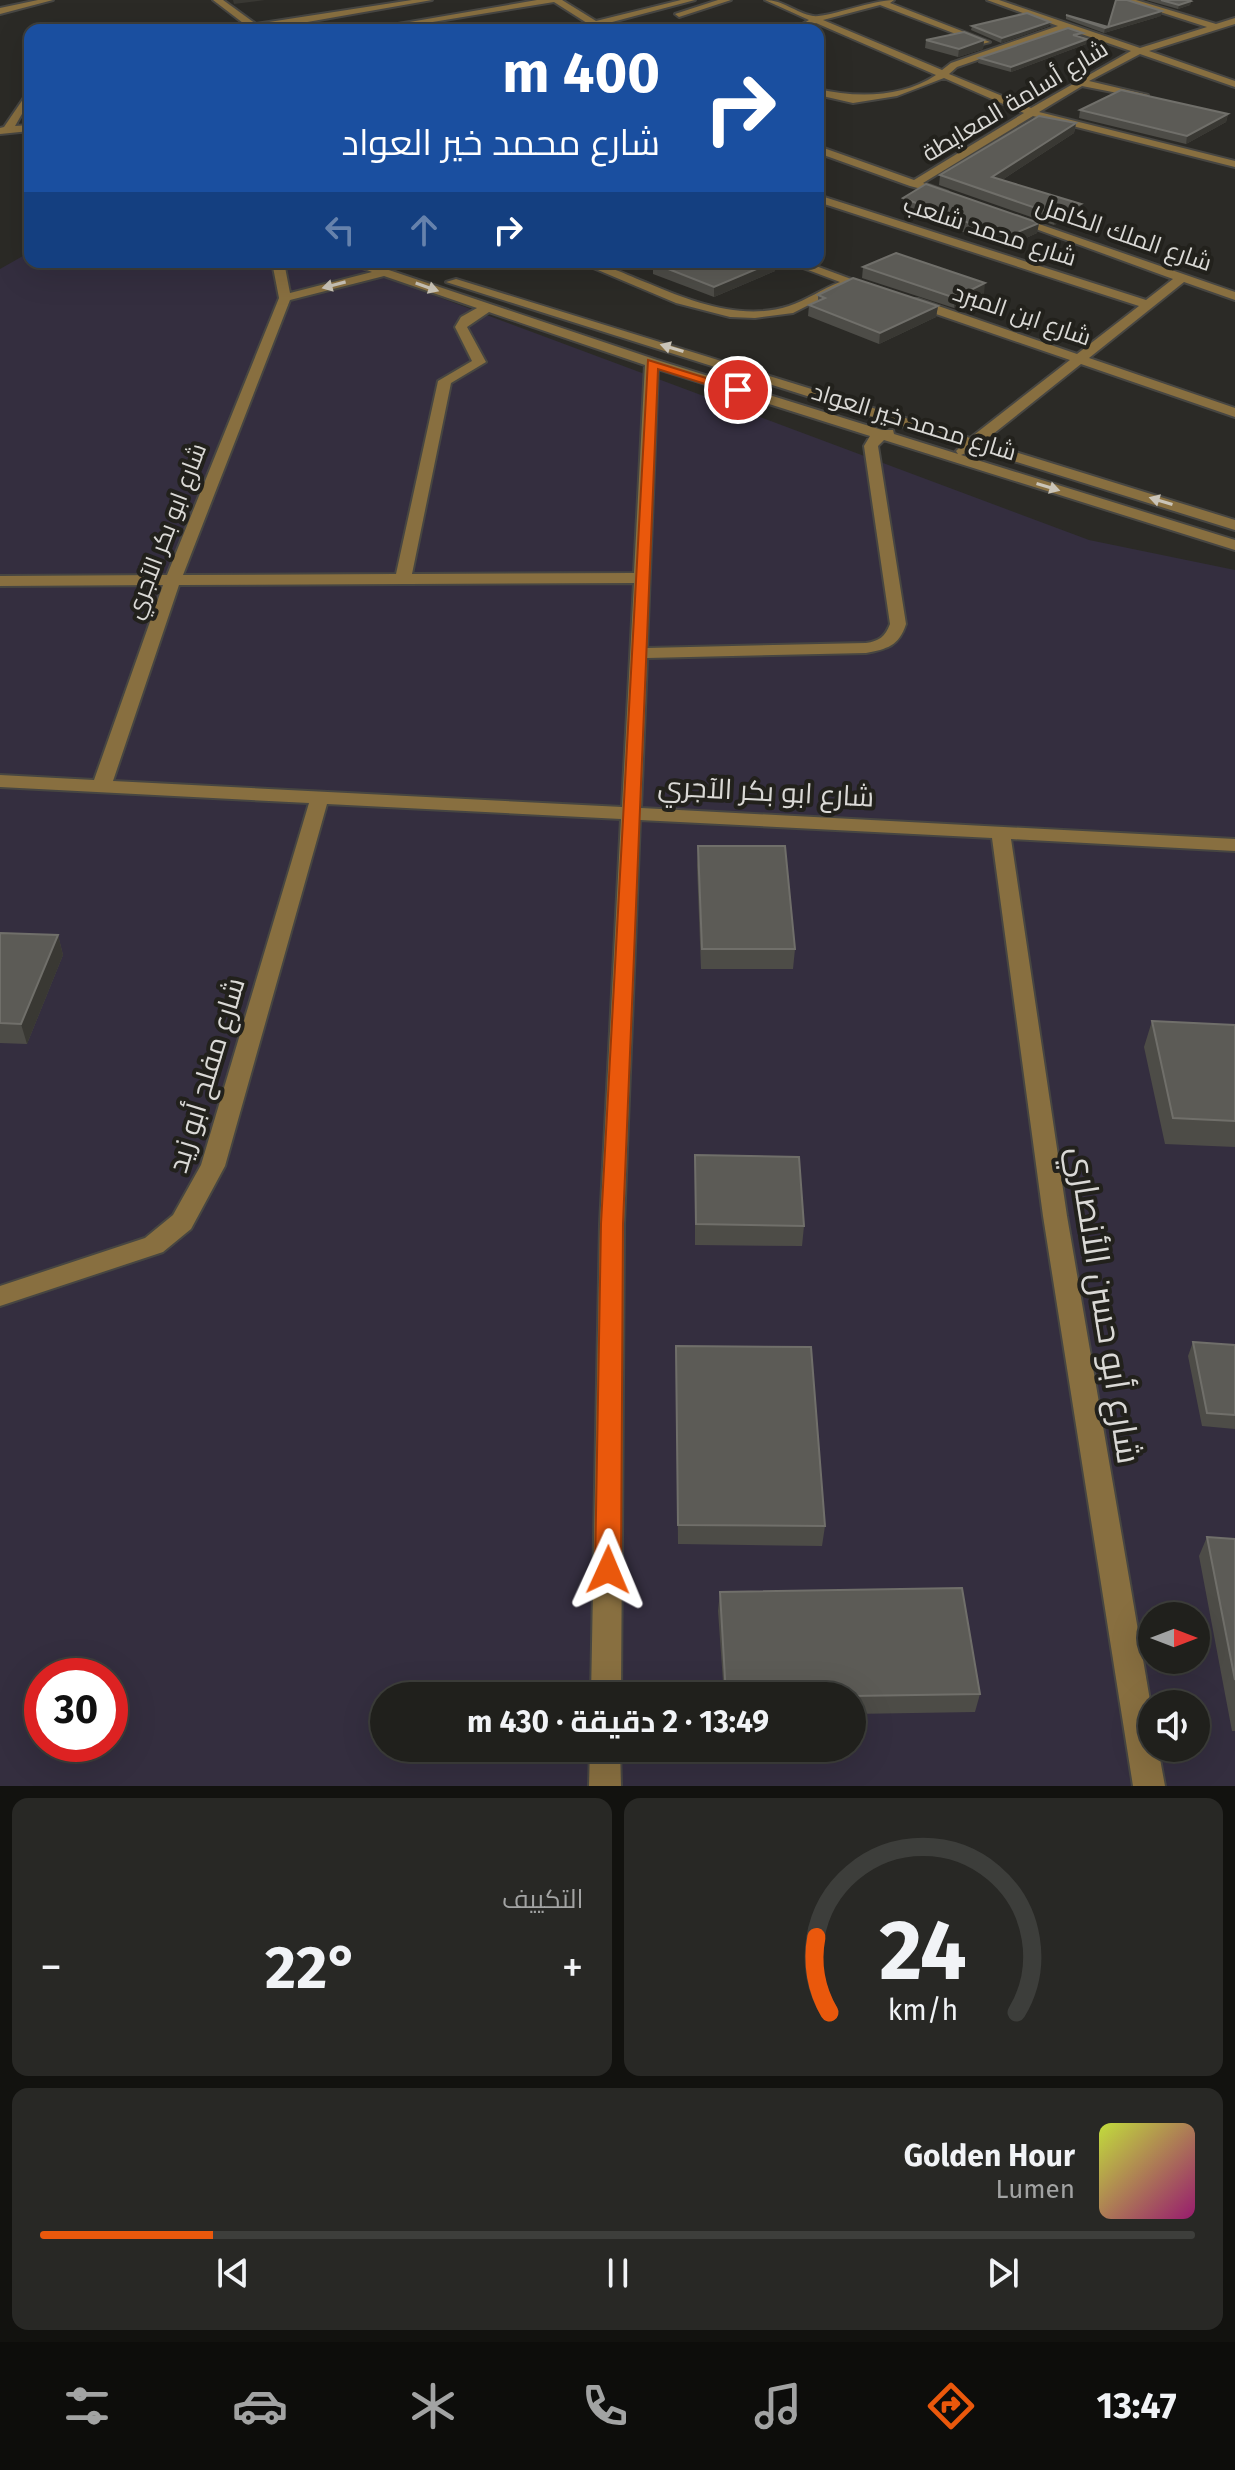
<!DOCTYPE html>
<html lang="ar">
<meta charset="utf-8">
<style>
:root{--surface:#20201c;--page:#282825;--text:#f1f3f6;--muted:#a2a3a3;--line:#3d3e3b;--accent:#ea580c}
body{margin:0;font-family:"Fira Sans",Cairo,sans-serif;background:var(--page);color:var(--text);direction:rtl;height:100vh;display:flex;flex-direction:column;font-size:30px;white-space:nowrap}
*{box-sizing:border-box;margin:0}
p{font-size:26px;color:var(--muted)}
.icon{flex:none;width:44px;height:44px;fill:none;stroke:currentColor;stroke-width:2;stroke-linecap:round;stroke-linejoin:round}
.map{position:relative;height:1786px;overflow:hidden;direction:ltr}
.sheet{display:flex;flex-direction:column;gap:12px;padding:12px;background:#12120f;flex:1}
.sheet>*{flex:none}
.banner{position:absolute;left:24px;top:24px;width:800px;height:244px;border-radius:16px;box-shadow:0 8px 32px #0002,0 0 0 2px var(--line);direction:rtl;background:#1a4fa0;color:#fff;overflow:hidden}
.needle{width:52px;rotate:90deg}
.buttons{position:absolute;left:1138px;top:1602px;display:grid;gap:16px}
.buttons a{display:grid;place-items:center;width:72px;height:72px;border-radius:50%;background:var(--surface);box-shadow:0 8px 32px #0002,0 0 0 2px var(--line);font-size:40px}
.speed{position:absolute;left:24px;top:1658px;display:flex;gap:16px;font-size:40px;font-weight:700;text-align:center}
.speed>*{display:grid;place-content:center;width:104px;height:104px;border-radius:50%;background:var(--surface);box-shadow:0 8px 32px #0002,0 0 0 2px var(--line);line-height:1}
.speed .limit{border:12px solid #d22;background:#fff;color:#111}
.pin{position:absolute;display:grid;place-items:center;width:68px;height:68px;color:#fff;margin:-34px;border:4px solid #fff;border-radius:50%;box-shadow:0 2px 8px #0007}
.me{position:absolute;width:88px;margin:-44px;rotate:1deg;stroke-linejoin:round;filter:drop-shadow(0 0 6px #0008)}
.turn{display:flex;align-items:center;gap:28px;height:168px;padding:0 32px;font-size:36px}
.turn .icon{width:104px;height:104px;stroke-width:2.5}
.turn b{display:block;font-size:56px;line-height:68px}
.lanes{display:flex;align-items:center;height:76px;padding:0 32px;background:#0003;justify-content:center;gap:40px;direction:ltr}
.lanes .off{opacity:.35}
.big{font-size:60px;font-weight:700;line-height:1.1}
.sheet .widget{flex:1;display:flex;flex-direction:column;justify-content:center;gap:12px;min-width:0;padding:0 28px;border-radius:16px;background:var(--page)}
.sheet .dial{align-items:center;gap:0}
.dial svg{height:208px;overflow:visible;fill:none;stroke:var(--line);stroke-width:7;stroke-linecap:round;text-anchor:middle}
.dial text{fill:var(--text);stroke:none}
.song{display:flex;align-items:center;gap:24px}
.cover{width:96px;height:96px;border-radius:12px;background:linear-gradient(135deg,hsl(70 70% 55%),hsl(320 70% 35%))}
.played{height:8px;border-radius:4px;background:linear-gradient(90deg,var(--accent) 15%,var(--line) 15%)}
.keys{display:flex;justify-content:space-around;direction:ltr}
.heat{display:flex;justify-content:space-between;align-items:center;font-size:44px;direction:ltr}
.sheet .tiles{flex:1;display:grid;gap:12px;grid-template-columns:1fr 1fr}
.widget:last-child{grid-column:span 2}
.trip{position:absolute;left:370px;top:1682px;width:496px;height:80px;border-radius:40px;background:var(--surface);box-shadow:0 8px 32px #0002,0 0 0 2px var(--line);font-weight:700;line-height:80px;text-align:center;direction:rtl}
.dock{display:flex;height:128px;justify-content:space-around;align-items:center;background:#0d0d0b;color:var(--muted)}
.dock .icon{width:56px;height:56px}
.dock .active{color:var(--accent)}
.dock b{font-size:36px;color:var(--text)}
.map>svg:first-child{display:block}
.industrial{fill:#342e3f;fill-rule:evenodd}
.lines{fill:none;stroke-linecap:round;stroke-linejoin:round}
.minor-casing{stroke:#474642;stroke-width:4}
.minor{fill:#886f40;fill-rule:evenodd}
.wall{fill:#4d4c47}
.shaded-wall{fill:#393833}
.building{fill:#5c5b56;stroke:#706f6a;stroke-width:2}
.oneway{fill:#cac4b8}
.route{fill:#ea580c;stroke:#983908;stroke-width:2}
.labels{text-anchor:middle;stroke-width:8;stroke-linejoin:round;paint-order:stroke}
.far-street-label{font-size:24px;fill:#dad9d6;stroke:#22211c}
.street-label{font-size:28px;fill:#dad9d6;stroke:#22211c}
.near-street-label{font-size:34px;fill:#dad9d6;stroke:#22211c}
</style>
<div class="map">
<svg width="1235" height="1786" viewBox="0 0 1235 1786">
<rect width="100%" height="100%" fill="#2b2a26"/>
<path class="industrial" d="M30 252V262H345L1089 540 1235 570V1786H0V269ZM1152 1616H1196V1660H1152ZM42 1676H110V1744H42ZM384 1696H852V1748H384ZM1152 1704H1196V1748H1152Z"/>
<g class="lines">
<defs>
<path id="minor" d="M38 0H53L0 14V8Z
M213 0H223L256 24 412 0H432L262 30H234L247 26Z
M537 0H562L596 21 681 0H695L582 30H567L587 23 554 2 384 30H363Z
M718 0H731L679 17 675 14Z
M765 0C783 0 796 13 813 16 826 18 873 0 894 0L890 3 990 42 982 44 880 5 823 20 942 70 951 63 1058 26 987 0H999L1140 48 1207 27 1123 0H1136L1216 24 1235 18V24L1149 51 1235 81V87L1140 54 1089 81 1148 95V99L1082 86 1039 112 1235 161V167L1033 116 923 183 948 192V196L910 186 818 153V146L914 180 1024 113 944 78 897 96 853 103 818 95V89C856 98 902 98 936 75L816 23 804 30H793L809 20ZM1067 29 1131 51 1031 108 949 74 957 67Z
M30 89V100L15 126 30 125V131L0 134V128L4 127Z
M818 195 1146 300 1173 279 1006 218 1016 216 1235 292V300L1184 282 1089 358 1235 408V417L1081 364 983 442 1235 520V530L975 449 961 455 1235 540V550L884 440 878 446 906 624C899 646 887 649 866 653L647 658 641 808 1235 839V851L1011 839 1067 1216 1152 1712V1748H1158L1165 1786H1133L1043 1216 992 838 640 820 624 1224 621 1696H591L600 1224 621 819 327 804 225 1166 191 1229 163 1252 0 1306V1286L145 1238 173 1215 201 1165 309 803 0 787V775L94 780 163 585 0 586V576L167 575 279 298 272 262H284L290 293 372 272 347 262H365L657 360 882 430H893L894 434 958 454 956 451 962 445 446 282 456 279 970 438 1070 360 910 305V299H918L1077 354 1139 306 818 202ZM384 276 477 308 461 317 455 327 472 361 438 381 396 574 183 575 290 300ZM489 312 645 365 634 573 412 574 451 383 486 362 467 327ZM658 369 870 436 864 446 890 624C885 637 879 641 866 643L647 648ZM634 583 622 807 113 781 179 585Z
M579 262C604 262 626 275 650 284 692 302 743 321 789 306 807 300 822 289 840 282L787 262H805L878 289 872 293 848 285 793 313 755 318 730 317 676 303Z
M590 1748H620L621 1786H589Z"/>
</defs>
<use href="#minor" class="minor-casing"/>
<use href="#minor" class="minor"/>
</g>
<path class="wall" d="M1146 0H1189L1191 1 1190 5 1178 9Z
M1066 15 1108 27 1161 16 1104 33 1066 19Z
M972 26H1049L1001 43 971 30Z
M1082 37 1086 44 1011 72 978 63 979 58Z
M926 40H984L983 49 958 57 925 48Z
M1080 110 1228 114 1226 122 1186 144 1079 118Z
M1076 123 1074 133 1002 180 1081 204 1079 214 1054 225 939 185 940 175Z
M903 198 1039 223 1037 233 1004 248 902 208Z
M656 262H775V271L714 297 653 274V263Z
M863 267 984 294 954 308 862 278Z
M818 295 938 306 936 317 879 344 808 316 809 305 818 301Z
M698 846 795 949 793 969H701L697 866Z
M0 933 58 935 63 955 27 1044 0 1043Z
M1152 1021 1235 1025V1147L1165 1144 1144 1047Z
M695 1155 804 1226 802 1246 695 1245Z
M1193 1342 1235 1345V1429L1202 1426 1188 1356Z
M676 1346 825 1526 822 1546 678 1544Z
M1207 1537 1235 1539V1731H1232L1199 1556Z
M720 1592 980 1694 975 1712 852 1714V1696H724L718 1611Z"/>
<path class="shaded-wall" d="M233 0H265L234 4Z
M1191 1 1190 5 1178 9 1179 5Z
M1162 11 1161 16 1104 33 1105 28Z
M1050 22 1049 26 1001 43 1002 38Z
M1087 39 1086 44 1011 72V67Z
M984 40 983 49 958 57 959 49Z
M1228 114 1226 122 1186 144 1187 136Z
M1076 123 1074 133 991 187 992 177Z
M1081 204 1079 214 1054 225 1056 215Z
M1039 223 1037 233 1004 248 1006 237Z
M773 262H775V271L714 297V287Z
M985 283 984 294 954 308 955 298Z
M938 306 936 317 879 344 880 333Z
M58 935 63 955 27 1044 21 1024Z"/>
<path class="building" d="M1116 0H1127L1162 11 1105 28 1066 15 1108 27Z
M1161 0H1189L1191 1 1179 5Z
M1027 13 1050 22 1002 38 972 26Z
M1068 28 1083 33 1073 35 1087 39 1011 67 979 58Z
M964 32 984 40 959 49 926 40Z
M1121 90 1228 114 1187 136 1080 110Z
M1039 116 1076 123 992 177 1081 204 1056 215 940 175Z
M926 184 1039 223 1006 237 903 198Z
M896 253 985 283 955 298 863 267Z
M656 262H773L714 287 653 263Z
M853 278 938 306 880 333 809 305 825 298 818 295Z
M698 846H785L795 949H702Z
M0 933 58 935 21 1024 0 1023Z
M1152 1021 1235 1025V1121L1173 1118Z
M695 1155 799 1157 804 1226 696 1224Z
M1193 1342 1235 1345V1415L1207 1413Z
M676 1346 811 1347 825 1526 678 1525Z
M1207 1537 1235 1539V1680Z
M962 1588 980 1694 852 1696H726L720 1592Z"/>
<defs><path id="oneway-solid" d="M-6-.8H1V-3.2L6.5 0L1 3.2V.8H-6Z" transform="scale(2)"/></defs>
<g class="oneway">
<use href="#oneway-solid" transform="translate(334 285) rotate(165)"/>
<use href="#oneway-solid" transform="translate(427 287) rotate(19)"/>
<use href="#oneway-solid" transform="translate(672 348) rotate(-163)"/>
<use href="#oneway-solid" transform="translate(1048 487) rotate(17)"/>
<use href="#oneway-solid" transform="translate(1161 501) rotate(-163)"/>
</g>
<path class="route" d="M648 360 745 390 734 393 658 369 623 1224 621 1570 617 1579 608 1582 599 1579 595 1570 601 1224Z"/>
<g class="labels">
<g class="far-street-label">
<text transform="translate(1015 101) rotate(-31)" y="8">شارع أسامة المعايطة</text>
<text transform="translate(990 231) rotate(18)" y="8">شارع محمد شلعب</text>
<text transform="translate(1124 234) rotate(19)" y="8">شارع الملك الكامل</text>
<text transform="translate(1022 315) rotate(19)" y="8">شارع ابن المبرد</text>
<text transform="translate(914 422) rotate(17)" y="8">شارع محمد خير العواد</text>
<text transform="translate(166 531) rotate(-69)" y="8">شارع ابو بكر الآجري</text>
</g>
<g class="street-label">
<text transform="translate(766 791) rotate(3)" y="10">شارع ابو بكر الآجري</text>
<text transform="translate(206 1075) rotate(-73)" y="10">شارع مفلح أبو زيد</text>
</g>
<g class="near-street-label">
<text transform="translate(1105 1305) rotate(81)" y="12">شارع أبو حسن الأنصاري</text>
</g>
</g>
</svg>
<div class="buttons">
<a><svg class="needle" viewBox="-14 -14 28 28"><path d="M0-13l5 13h-10z" fill="#e53935"/><path d="M0 13l5-13h-10z" fill="#a2a3a3"/></svg></a>
<a><svg class="icon" aria-label="sound" viewBox="0 0 24 24"><path d="M4 9h4l5-4v14l-5-4H4zM17 9q2 3 0 6"/></svg></a>
</div>
<div class="speed"><div class="limit">30</div></div>
<div class="pin" style="left:738px;top:390px;background:#d93025"><svg class="icon" aria-label="arrive" viewBox="0 0 24 24"><path d="M6 21V4h12l-3 4 3 4H6"/></svg></div>
<svg class="me" style="left:608px;top:1570px" viewBox="-20 -20 40 40"><path d="M0-17L14 15 0 8-14 15z" fill="#ea580c" stroke="#fff" stroke-width="4"/></svg>
<div class="trip">13:49 · 2 دقيقة · 430 m</div>
<div class="banner">
<div class="turn"><svg class="icon" aria-label="right" viewBox="0 0 24 24"><path d="M7 20v-9h11M14 6l5 5-5 5"/></svg><div><b>400 m</b>شارع محمد خير العواد</div></div>
<div class="lanes"><svg class="icon off" aria-label="left" viewBox="0 0 24 24"><path d="M17 20v-9H6M10 6l-5 5 5 5"/></svg><svg class="icon off" aria-label="ahead" viewBox="0 0 24 24"><path d="M12 20V5M6 11l6-6 6 6"/></svg><svg class="icon" aria-label="right" viewBox="0 0 24 24"><path d="M7 20v-9h11M14 6l5 5-5 5"/></svg></div>
</div>
</div>
<section class="sheet">
<div class="tiles">
<div class="widget dial"><svg viewBox="0 0 100 80">
<path d="M14 69A42 42 0 1 1 86 69"/>
<path d="M14 69A42 42 0 0 1 9 40" stroke="#ea580c"/>
<text x="50" y="56" font-size="32" font-weight="700">24</text>
<text x="50" y="72" font-size="11">km/h</text>
</svg></div>
<div class="widget"><p>التكييف</p>
<div class="heat"><a>−</a><b class="big">22°</b><a>+</a></div>
</div>
<div class="widget">
<div class="song"><i class="cover"></i><div><b>Golden Hour</b><p>Lumen</p></div></div>
<div class="played"></div>
<div class="keys"><svg class="icon" aria-label="previous" viewBox="0 0 24 24"><path d="M18 5L8 12l10 7zM5 5v14"/></svg><svg class="icon" aria-label="pause" viewBox="0 0 24 24"><path d="M8 5v14M16 5v14"/></svg><svg class="icon" aria-label="next" viewBox="0 0 24 24"><path d="M6 5l10 7-10 7zM19 5v14"/></svg></div>
</div>
</div>
</section>
<nav class="dock">
<b>13:47</b>
<svg class="icon active" aria-label="directions" viewBox="0 0 24 24"><path d="M12 3l9 9-9 9-9-9zM9 14v-3h6M13 9l2 2-2 2"/></svg>
<svg class="icon" aria-label="music" viewBox="0 0 24 24"><path d="M9 18V5l10-2v13"/><circle cx="6" cy="18" r="3"/><circle cx="16" cy="16" r="3"/></svg>
<svg class="icon" aria-label="phone" viewBox="0 0 24 24"><path d="M5 4h4l2 5-3 2q2 4 5 5l2-3 5 2v4C11 20 4 13 5 4z"/></svg>
<svg class="icon" aria-label="climate" viewBox="0 0 24 24"><path d="M12 3v18M4 7l16 10M4 17L20 7"/></svg>
<svg class="icon" aria-label="car" viewBox="0 0 24 24"><path d="M5 17H2v-5l4-1 3-4h7l3 4 3 1v5h-3M9 17h6M6 11h13"/><circle cx="7" cy="17" r="2"/><circle cx="17" cy="17" r="2"/></svg>
<svg class="icon" aria-label="filters" viewBox="0 0 24 24"><path d="M4 7h16M4 17h16"/><circle cx="9" cy="7" r="2"/><circle cx="15" cy="17" r="2"/></svg>
</nav>
